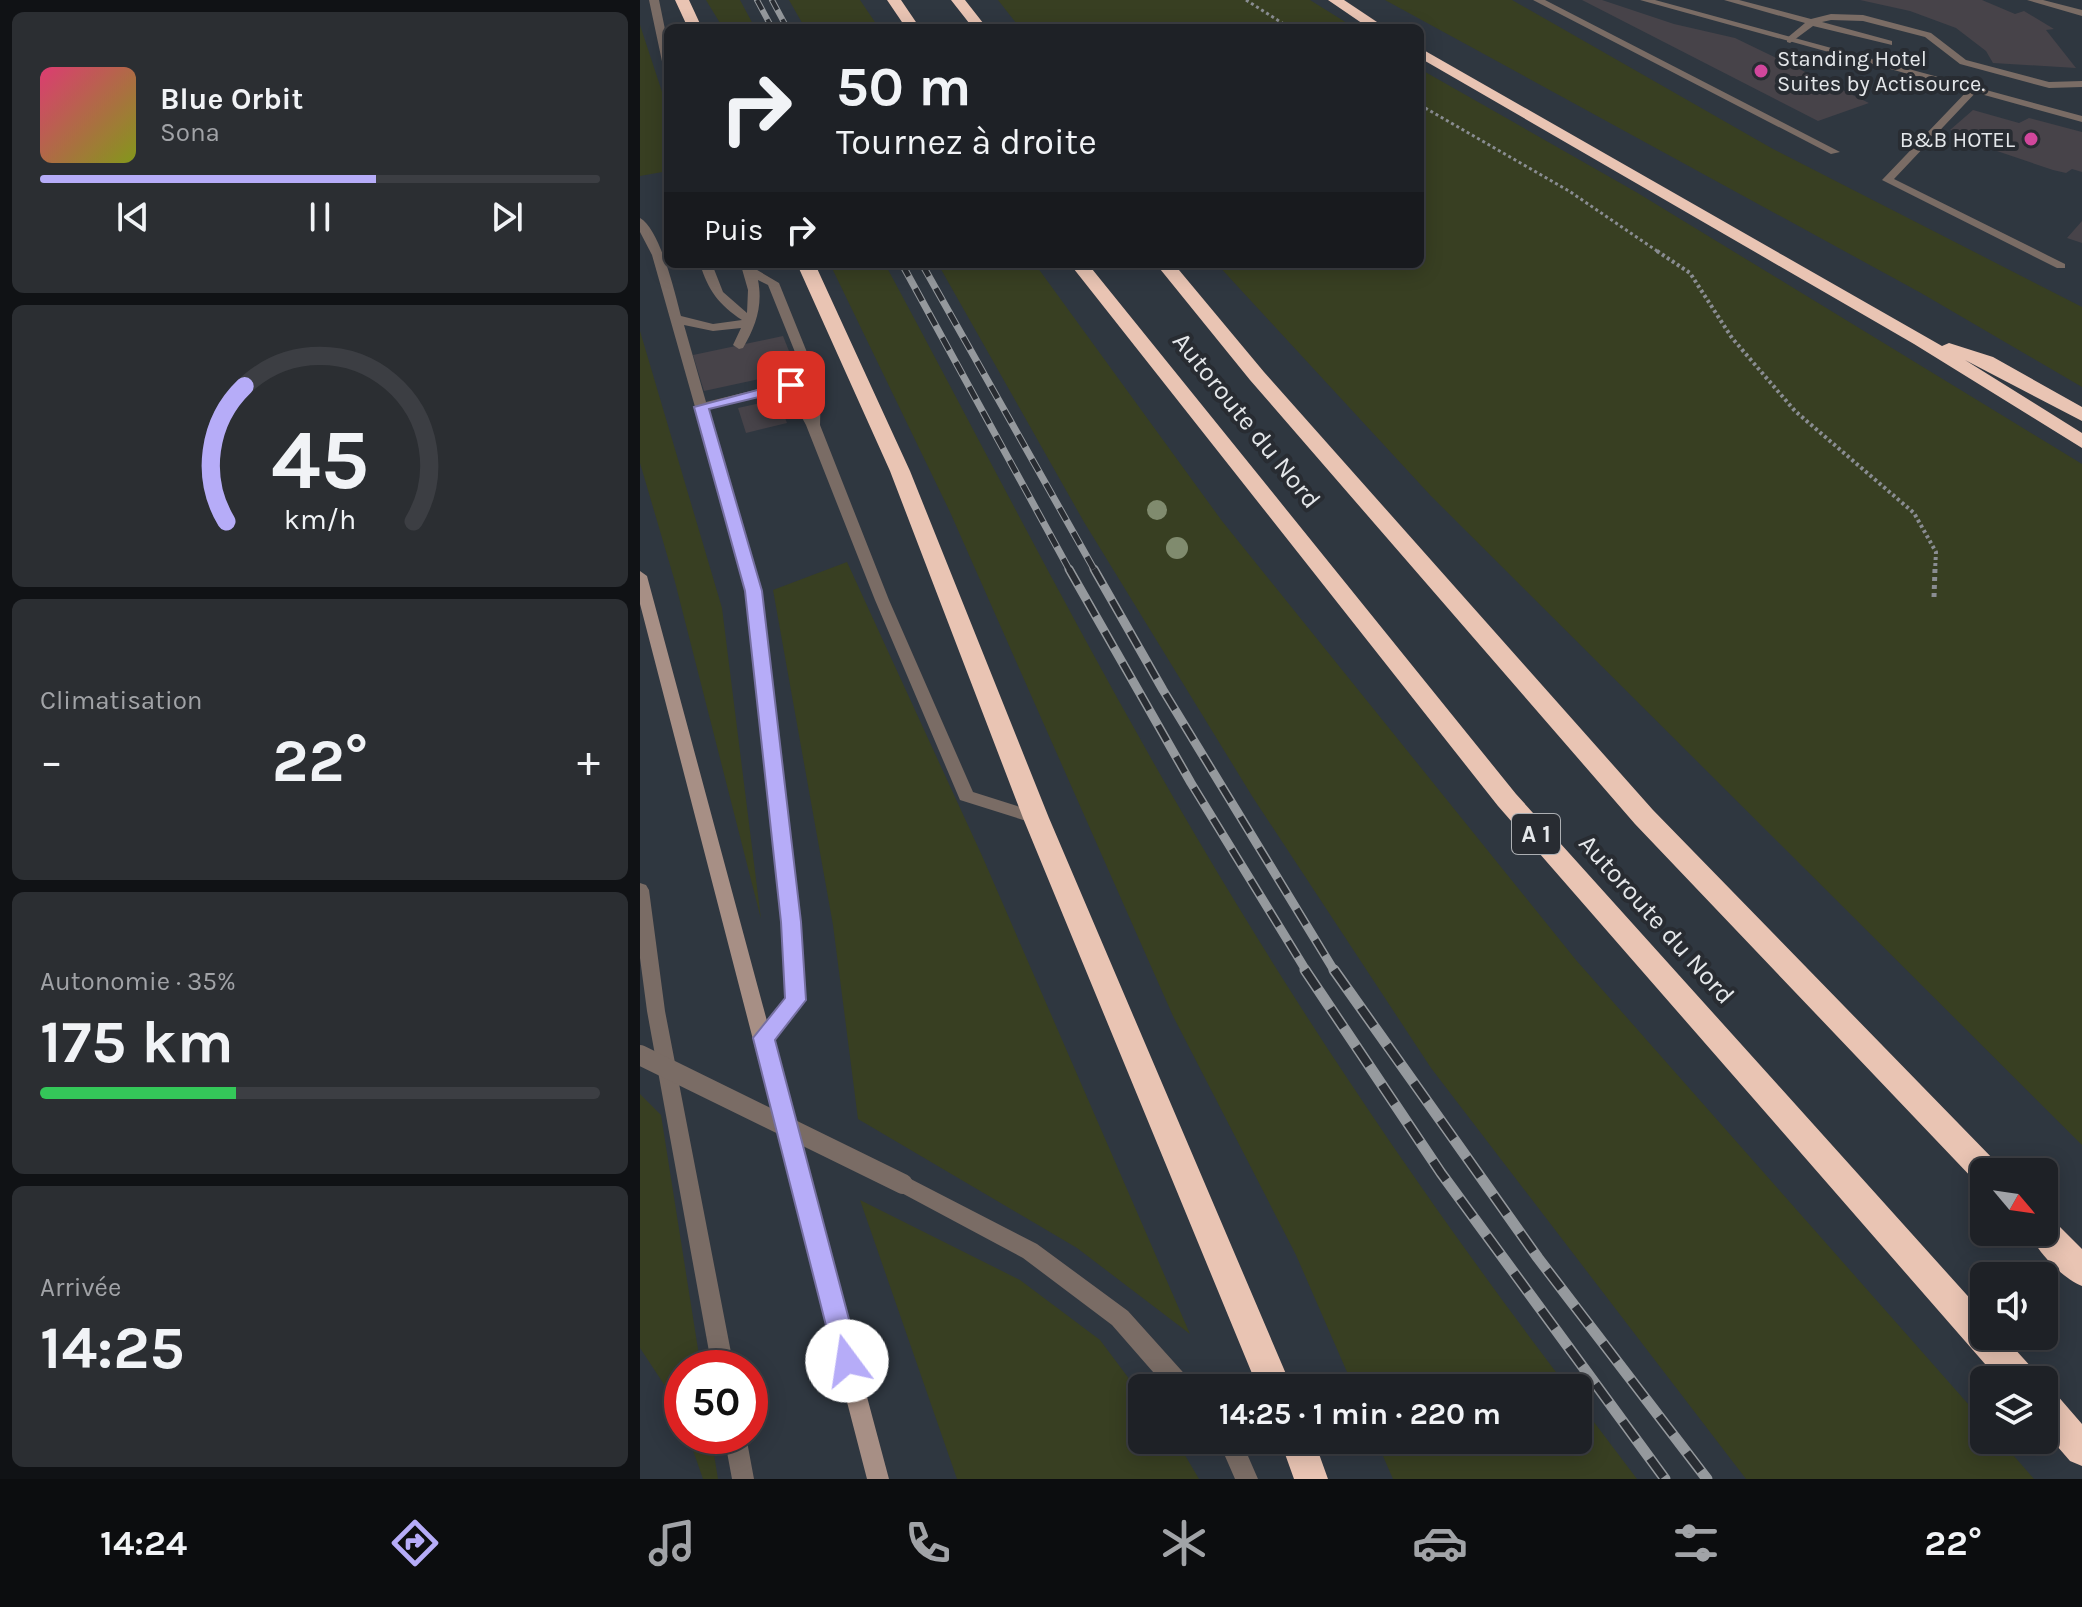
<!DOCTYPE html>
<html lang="fr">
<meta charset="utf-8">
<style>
:root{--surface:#1e2126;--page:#2b2e32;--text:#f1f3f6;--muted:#a1a3a7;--line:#3c3e43;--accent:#b6acf8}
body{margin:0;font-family:Karla,sans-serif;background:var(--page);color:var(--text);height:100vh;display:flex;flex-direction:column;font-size:30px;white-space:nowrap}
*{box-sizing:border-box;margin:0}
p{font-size:26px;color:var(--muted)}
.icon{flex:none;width:44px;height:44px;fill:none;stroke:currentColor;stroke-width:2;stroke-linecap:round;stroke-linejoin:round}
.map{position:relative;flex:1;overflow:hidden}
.sheet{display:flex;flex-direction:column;gap:12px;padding:12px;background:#101215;width:640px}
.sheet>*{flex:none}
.top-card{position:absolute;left:24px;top:24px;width:760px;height:244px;border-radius:12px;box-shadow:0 4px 20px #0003,0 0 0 2px var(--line);background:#1e2126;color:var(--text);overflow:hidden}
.needle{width:52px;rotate:119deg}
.controls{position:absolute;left:1330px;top:1158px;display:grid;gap:16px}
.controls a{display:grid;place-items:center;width:88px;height:88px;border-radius:12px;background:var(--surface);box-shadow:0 4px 20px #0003,0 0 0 2px var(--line);font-size:40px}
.speed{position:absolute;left:24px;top:1350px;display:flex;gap:16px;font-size:40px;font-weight:700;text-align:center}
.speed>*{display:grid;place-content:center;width:104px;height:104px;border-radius:50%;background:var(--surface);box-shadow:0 4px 20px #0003,0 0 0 2px var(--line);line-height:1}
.speed .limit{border:12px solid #d22;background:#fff;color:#111}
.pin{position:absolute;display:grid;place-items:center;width:68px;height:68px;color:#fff;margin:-34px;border-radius:16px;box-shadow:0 4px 12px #0006}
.me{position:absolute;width:88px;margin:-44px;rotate:346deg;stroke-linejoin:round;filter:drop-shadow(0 0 6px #0008)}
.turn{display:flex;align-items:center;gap:28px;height:168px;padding:0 40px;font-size:36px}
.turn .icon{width:104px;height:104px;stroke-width:2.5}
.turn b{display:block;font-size:56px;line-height:68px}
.then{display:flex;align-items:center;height:76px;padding:0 40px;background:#0003;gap:16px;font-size:30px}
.big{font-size:60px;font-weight:700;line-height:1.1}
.sheet .widget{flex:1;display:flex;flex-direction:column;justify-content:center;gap:12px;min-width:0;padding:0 28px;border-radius:12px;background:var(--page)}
.sheet .dial{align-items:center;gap:0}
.dial svg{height:208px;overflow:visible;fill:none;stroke:var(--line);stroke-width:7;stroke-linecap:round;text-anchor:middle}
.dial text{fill:var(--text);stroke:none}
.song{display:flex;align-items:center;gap:24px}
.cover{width:96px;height:96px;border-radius:12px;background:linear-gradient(135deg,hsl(340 70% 55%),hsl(70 70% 35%))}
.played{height:8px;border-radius:4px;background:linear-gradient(90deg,var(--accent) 60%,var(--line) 60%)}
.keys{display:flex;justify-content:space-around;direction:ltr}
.heat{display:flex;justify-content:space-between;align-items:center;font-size:44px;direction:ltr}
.charge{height:12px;border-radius:6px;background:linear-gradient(90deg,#34c759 35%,var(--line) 0)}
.trip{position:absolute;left:488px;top:1374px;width:464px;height:80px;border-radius:12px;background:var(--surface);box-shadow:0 4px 20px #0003,0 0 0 2px var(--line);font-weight:700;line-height:80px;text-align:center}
.tab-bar{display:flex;height:128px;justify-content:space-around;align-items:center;background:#0c0d0f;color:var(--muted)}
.tab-bar .icon{width:56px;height:56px}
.tab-bar .on{color:var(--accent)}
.tab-bar b{font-size:36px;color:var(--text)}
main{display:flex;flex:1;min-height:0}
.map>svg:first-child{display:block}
.built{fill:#2f3740;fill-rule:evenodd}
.green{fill:#383f22}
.building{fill:#474349}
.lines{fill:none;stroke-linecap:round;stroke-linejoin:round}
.path-far2{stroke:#8a8d92;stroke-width:3;stroke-dasharray:3 3;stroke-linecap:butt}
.path-far1{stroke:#8a8d92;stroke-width:4;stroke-dasharray:3 3;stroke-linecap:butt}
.path{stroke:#8a8d92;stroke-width:5;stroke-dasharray:4 4;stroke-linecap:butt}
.service{fill:#7a6c65;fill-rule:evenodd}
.tertiary{fill:#7a6c65;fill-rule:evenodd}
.secondary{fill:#a78f85;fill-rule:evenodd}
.motorway{fill:#e9c4b3;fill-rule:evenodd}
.rail-far3-casing{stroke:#95999d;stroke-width:6}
.rail-far2-casing{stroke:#95999d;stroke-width:7}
.rail-far1-casing{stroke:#95999d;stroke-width:9}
.rail-casing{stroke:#95999d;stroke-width:11}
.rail-far3{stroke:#282c32;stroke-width:4;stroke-dasharray:11;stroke-linecap:butt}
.rail-far2{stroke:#282c32;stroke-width:5;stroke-dasharray:14;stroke-linecap:butt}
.rail-far1{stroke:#282c32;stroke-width:6;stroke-dasharray:18;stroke-linecap:butt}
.rail{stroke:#282c32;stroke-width:8;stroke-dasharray:23;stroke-linecap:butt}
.tertiary-bridge{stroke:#7a6c65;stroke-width:20}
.tree{fill:#808b6e}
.route{fill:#b6acf8;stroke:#7670a1;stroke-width:2}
.hotel-dot{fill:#d1479c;stroke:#282c32;stroke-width:3}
.labels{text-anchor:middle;stroke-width:8;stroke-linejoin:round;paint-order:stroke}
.far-poi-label{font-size:22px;fill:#e4e7ea;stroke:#282c32;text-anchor:start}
.shield{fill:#282c32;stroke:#acafb3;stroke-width:2}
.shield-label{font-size:24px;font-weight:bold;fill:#e4e7ea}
.street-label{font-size:26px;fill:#e4e7ea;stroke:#282c32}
</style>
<main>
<section class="sheet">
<div class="widget">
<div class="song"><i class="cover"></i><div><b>Blue Orbit</b><p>Sona</p></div></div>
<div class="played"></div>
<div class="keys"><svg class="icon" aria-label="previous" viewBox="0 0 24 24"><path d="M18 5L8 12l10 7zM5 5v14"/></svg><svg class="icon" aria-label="pause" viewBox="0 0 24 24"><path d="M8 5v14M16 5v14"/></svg><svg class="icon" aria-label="next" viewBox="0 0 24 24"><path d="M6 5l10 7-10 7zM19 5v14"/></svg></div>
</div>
<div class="widget dial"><svg viewBox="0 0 100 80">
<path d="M14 69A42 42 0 1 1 86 69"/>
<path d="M14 69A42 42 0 0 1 21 17" stroke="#b6acf8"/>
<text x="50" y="56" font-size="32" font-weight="700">45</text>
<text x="50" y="72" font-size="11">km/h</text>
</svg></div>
<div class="widget"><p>Climatisation</p>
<div class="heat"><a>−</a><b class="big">22°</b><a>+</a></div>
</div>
<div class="widget"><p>Autonomie · 35%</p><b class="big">175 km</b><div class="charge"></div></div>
<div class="widget"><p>Arrivée</p><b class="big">14:25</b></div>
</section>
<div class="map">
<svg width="1442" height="1479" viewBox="0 0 1442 1479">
<rect width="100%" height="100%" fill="#282c32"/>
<path class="built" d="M0 0H1442V1479H0ZM28 28H780V264H28ZM1344 1172H1404V1232H1344ZM1344 1276H1404V1336H1344ZM42 1368H110V1436H42ZM1344 1380H1404V1440H1344ZM502 1388H938V1440H502Z"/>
<path class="green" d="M66 0H100L115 28H83Z
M149 0H220L239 28H165Z
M358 0H670L715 28H380Z
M745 0H872L1133 149 1442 307V387L1281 293Z
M0 25 28 110V171L0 176Z
M780 69 996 192 1442 464V1145L791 496 577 264H780Z
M190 264H245C361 479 471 699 599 908 699 1073 811 1234 928 1388H714L656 1255 533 1016 310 512Z
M298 264H395L582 521 936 960 1344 1422V1440H1360L1394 1479H1106L791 1068 612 796 444 522Z
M0 331 82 608 121 919 35 582 0 463Z
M207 562 343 858 550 1334 437 1248 218 1119 193 925 133 590Z
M0 1094 21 1115 61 1368H42V1421L35 1401 0 1348Z
M220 1200 380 1280 460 1340 502 1396V1440H536L559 1479H317Z
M938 1401 997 1479H753L736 1440H938Z
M48 1436H71L78 1479H63Z"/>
<path class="building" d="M942 0H962L1034 24 1095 38 1229 103 1178 121Z
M1220 0H1342L1375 14 1384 11 1414 29 1406 30 1436 68 1353 63 1346 51 1316 28 1270 11Z
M1333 110 1379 123 1389 118 1442 132V172L1432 169 1426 173 1413 170 1351 149 1356 144 1310 130Z
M1442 221V243L1427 238Z
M143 336 157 371 64 391 53 355Z
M138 399 147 423 106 433 98 408Z"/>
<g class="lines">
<path class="path-far2" d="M606 0 650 28
M780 105 929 191 1020 253"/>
<path class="path-far1" d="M1017 251 1050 273 1092 338 1155 411 1274 513 1296 552 1295 571"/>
<path class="path" d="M1294 597 1295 569"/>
<path class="service" d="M9 0H19L28 44V69L23 66Z
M893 0H905L1200 152 1191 154Z
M1084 0H1099L1171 19 1191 14 1223 15 1291 33 1326 60 1409 82 1442 81V87L1409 88 1320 64 1285 37 1223 21 1191 20 1182 22 1252 41V45L1173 26 1150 43 1147 42V38L1165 23Z
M1387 0H1403L1442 10V16Z
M1331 87 1339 89 1254 179 1425 264V268H1417L1242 180Z
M0 218C20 229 35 293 41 316L73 324 102 320C79 305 68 290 60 264H72L83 292 107 313 108 290 102 269 104 267H112L139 283 181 387 180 425 249 600 333 792 402 814 404 818 402 822 396 824 320 800 235 600 166 425 147 390 68 409 120 591 118 594H108L12 255 0 232ZM118 280 128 285 169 387 168 404 155 382 151 381 66 402 44 325 73 331 101 328 93 345 99 349 103 348C116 326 123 305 118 280Z"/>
<path class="tertiary" d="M1000 0H1015L1442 116V122Z
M0 883 6 885 9 890 25 1011 94 1368H72L7 1011 0 958Z
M263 1175 397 1244 488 1311 550 1380 553 1388H527L472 1325 383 1258 256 1190 253 1184 256 1178Z
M84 1436H106L114 1479H92Z
M578 1440H601L618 1479H595Z"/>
<path class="secondary" d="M0 571 7 576 127 1021 146 998 142 922 106 591 113 586 120 591 160 922 164 1000 132 1042 249 1479H227L0 604Z"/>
<path class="motorway" d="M35 0H49L62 28H48Z
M247 0H261L280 28H266Z
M311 0H325L347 28H333Z
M688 0H704L746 28H729Z
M780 48 1302 346 1309 343 1353 357 1442 407V421L1325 360 1442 433V448L1274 344 780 58Z
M157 264H175L270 471 409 818 652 1388H618L383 818 250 471Z
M430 264H448L876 794 1344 1314V1336H1363L1393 1369 1398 1380H1359L858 806Z
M516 264H534L624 372 1013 810 1357 1163 1361 1172H1344V1185L1335 1181 995 824 610 380Z
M1404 1218 1415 1222 1442 1249V1286C1422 1278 1397 1252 1389 1232H1404Z
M1404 1390 1416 1394 1442 1424V1466L1430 1461 1404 1431Z
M640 1440H674L688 1479H654Z"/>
<defs>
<path id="rail-far3" d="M117 0 132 28
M132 0 147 28"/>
<path id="rail-far2" d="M262 264 430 571
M282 264 455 571"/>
<path id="rail-far1" d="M429 569 551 783 667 972
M454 569 523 690 695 972"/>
<path id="rail" d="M665 970 801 1173 1025 1479
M694 970 898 1258 1067 1479"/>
</defs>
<use href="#rail-far3" class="rail-far3-casing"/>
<use href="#rail-far2" class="rail-far2-casing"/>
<use href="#rail-far1" class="rail-far1-casing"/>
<use href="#rail" class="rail-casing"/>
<use href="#rail-far3" class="rail-far3"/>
<use href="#rail-far2" class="rail-far2"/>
<use href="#rail-far1" class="rail-far1"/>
<use href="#rail" class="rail"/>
<path class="tertiary-bridge" d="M0 1055 263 1184"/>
</g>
<g class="tree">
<circle cx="517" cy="510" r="10"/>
<circle cx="537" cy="548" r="11"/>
</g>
<path class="route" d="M151 381 158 385 156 388 69 409 122 591 161 922 166 1000 135 1040 220 1361 216 1370 207 1373 199 1370 195 1361 113 1038 145 998 141 922 105 591 54 407Z"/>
<g class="hotel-dot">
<circle cx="1121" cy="71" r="8"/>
<circle cx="1391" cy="139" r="8"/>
</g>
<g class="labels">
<g class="far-poi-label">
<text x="1137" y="66">Standing Hotel<tspan x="1137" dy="25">Suites by Actisource.</tspan></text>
<text x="1375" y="147" text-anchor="end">B&amp;B HOTEL</text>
</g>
<rect class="shield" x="872" y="814" width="48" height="40" rx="6"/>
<g class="shield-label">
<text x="896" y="842">A 1</text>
</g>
<g class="street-label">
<text transform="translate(607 420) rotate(51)" y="9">Autoroute du Nord</text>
<text transform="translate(1017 919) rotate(48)" y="9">Autoroute du Nord</text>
</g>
</g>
</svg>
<div class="controls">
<a><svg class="needle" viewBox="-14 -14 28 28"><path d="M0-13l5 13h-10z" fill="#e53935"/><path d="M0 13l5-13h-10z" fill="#a1a3a7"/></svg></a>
<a><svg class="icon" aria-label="sound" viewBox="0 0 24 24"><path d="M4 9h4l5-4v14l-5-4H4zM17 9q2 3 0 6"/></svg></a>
<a><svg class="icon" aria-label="layers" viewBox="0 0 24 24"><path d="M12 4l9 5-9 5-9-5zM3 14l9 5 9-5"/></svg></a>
</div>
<div class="speed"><div class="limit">50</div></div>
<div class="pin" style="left:151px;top:385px;background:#d93025"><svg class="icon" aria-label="arrive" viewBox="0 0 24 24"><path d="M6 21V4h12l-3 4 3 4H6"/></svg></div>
<svg class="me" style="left:207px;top:1361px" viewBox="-20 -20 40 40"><circle r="19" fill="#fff"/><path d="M0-13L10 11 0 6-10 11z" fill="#b6acf8"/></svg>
<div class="trip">14:25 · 1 min · 220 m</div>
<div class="top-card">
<div class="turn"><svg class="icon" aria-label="right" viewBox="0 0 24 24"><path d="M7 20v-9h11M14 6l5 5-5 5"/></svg><div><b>50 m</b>Tournez à droite</div></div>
<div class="then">Puis<svg class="icon" aria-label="right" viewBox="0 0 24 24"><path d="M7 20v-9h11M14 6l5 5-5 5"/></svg></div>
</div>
</div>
</main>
<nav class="tab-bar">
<b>14:24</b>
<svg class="icon on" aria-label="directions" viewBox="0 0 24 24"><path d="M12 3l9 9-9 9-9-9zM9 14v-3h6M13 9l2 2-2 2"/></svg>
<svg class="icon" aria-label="music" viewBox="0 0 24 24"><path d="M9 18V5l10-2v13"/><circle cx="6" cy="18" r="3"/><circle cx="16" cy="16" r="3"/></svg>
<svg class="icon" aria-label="phone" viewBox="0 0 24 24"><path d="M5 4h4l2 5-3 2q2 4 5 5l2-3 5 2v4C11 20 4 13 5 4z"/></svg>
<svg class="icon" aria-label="climate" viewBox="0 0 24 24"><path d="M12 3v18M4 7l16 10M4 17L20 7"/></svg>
<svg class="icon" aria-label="car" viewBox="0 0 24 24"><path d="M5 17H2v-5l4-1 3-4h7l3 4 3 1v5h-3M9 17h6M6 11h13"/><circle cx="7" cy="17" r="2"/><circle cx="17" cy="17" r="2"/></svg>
<svg class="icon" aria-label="filters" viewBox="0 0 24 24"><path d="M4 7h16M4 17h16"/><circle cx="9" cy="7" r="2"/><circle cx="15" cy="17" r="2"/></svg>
<b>22°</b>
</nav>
